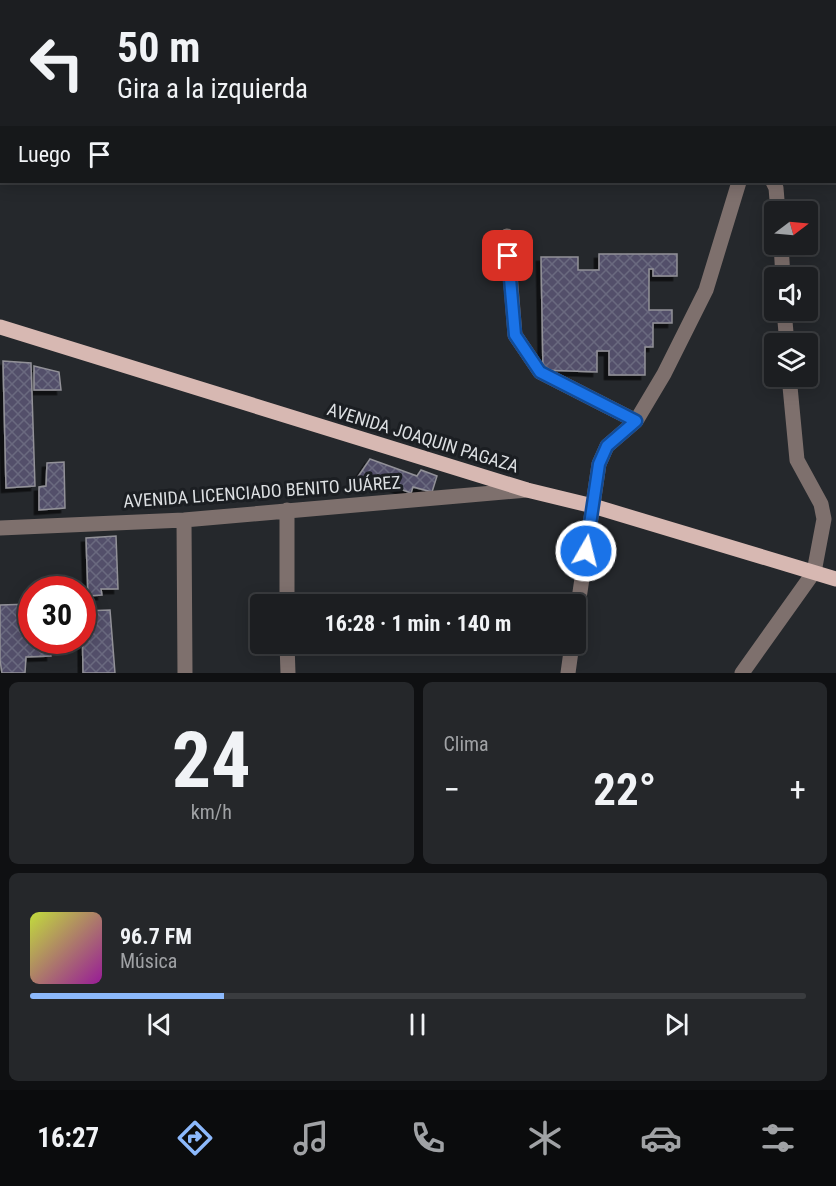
<!DOCTYPE html>
<html lang="es">
<meta charset="utf-8">
<style>
:root{--surface:#1c1e21;--page:#25272a;--text:#f1f3f6;--muted:#a0a2a5;--line:#3a3c3f;--accent:#8cb9fc}
body{margin:0;font-family:"Roboto Condensed",sans-serif;background:var(--page);color:var(--text);height:100vh;display:flex;flex-direction:column;font-size:22px;white-space:nowrap}
*{box-sizing:border-box;margin:0}
p{font-size:20px;color:var(--muted)}
.icon{flex:none;width:33px;height:33px;fill:none;stroke:currentColor;stroke-width:2;stroke-linecap:round;stroke-linejoin:round}
.map{position:relative;height:673px;overflow:hidden}
.details{display:flex;flex-direction:column;gap:9px;padding:9px;background:#0f1012;flex:1}
.details>*{flex:none}
.top-card{position:absolute;left:0px;top:0px;width:837px;height:183px;box-shadow:0 3px 15px #0003,0 0 0 2px var(--line);background:#1c1e21;color:var(--text);overflow:hidden}
.needle{width:39px;rotate:74deg}
.tools{position:absolute;left:764px;top:201px;display:grid;gap:12px}
.tools a{display:grid;place-items:center;width:54px;height:54px;border-radius:6px;background:var(--surface);box-shadow:0 3px 15px #0003,0 0 0 2px var(--line);font-size:30px}
.speed{position:absolute;left:18px;top:576px;display:flex;gap:12px;font-size:30px;font-weight:700;text-align:center}
.speed>*{display:grid;place-content:center;width:78px;height:78px;border-radius:50%;background:var(--surface);box-shadow:0 3px 15px #0003,0 0 0 2px var(--line);line-height:1}
.speed .limit{border:9px solid #d22;background:#fff;color:#111}
.pin{position:absolute;display:grid;place-items:center;width:51px;height:51px;color:#fff;margin:-26px;border-radius:12px;box-shadow:0 3px 9px #0006}
.me{position:absolute;width:66px;margin:-33px;rotate:8deg;stroke-linejoin:round;filter:drop-shadow(0 0 4px #0008)}
.turn{display:flex;align-items:center;gap:21px;height:126px;padding:0 18px;font-size:27px}
.turn .icon{width:78px;height:78px;stroke-width:2.5}
.turn b{display:block;font-size:42px;line-height:51px}
.then{display:flex;align-items:center;height:57px;padding:0 18px;background:#0003;gap:12px;font-size:22px}
.big{font-size:45px;font-weight:700;line-height:1.1}
.details .widget{flex:1;display:flex;flex-direction:column;justify-content:center;gap:9px;min-width:0;padding:0 21px;border-radius:9px;background:var(--page)}
.details .dial{align-items:center;gap:0}
.dial b{font-size:78px;line-height:1}
.song{display:flex;align-items:center;gap:18px}
.cover{width:72px;height:72px;border-radius:9px;background:linear-gradient(135deg,hsl(70 70% 55%),hsl(300 70% 35%))}
.played{height:6px;border-radius:3px;background:linear-gradient(90deg,var(--accent) 25%,var(--line) 25%)}
.keys{display:flex;justify-content:space-around;direction:ltr}
.heat{display:flex;justify-content:space-between;align-items:center;font-size:33px;direction:ltr}
.details .tiles{flex:1;display:grid;gap:9px;grid-template-columns:1fr 1fr}
.widget:last-child{grid-column:span 2}
.trip{position:absolute;left:250px;top:594px;width:336px;height:60px;border-radius:6px;background:var(--surface);box-shadow:0 3px 15px #0003,0 0 0 2px var(--line);font-weight:700;line-height:60px;text-align:center}
.dock{display:flex;height:96px;justify-content:space-around;align-items:center;background:#0b0c0d;color:var(--muted)}
.dock .icon{width:42px;height:42px}
.dock .active{color:var(--accent)}
.dock b{font-size:27px;color:var(--text)}
.map>svg:first-child{display:block}
.garden{fill:#3b4735}
.building{fill:url(#building-cross-hatch);stroke:#929198;stroke-width:1.5;filter:url(#shadow)}
.lines{fill:none;stroke-linecap:round;stroke-linejoin:round}
.path{stroke:#898c8f;stroke-width:3;stroke-dasharray:6 3;stroke-linecap:butt}
.minor{stroke:#7e706d;stroke-width:15}
.major{stroke:#d7b8b2;stroke-width:15}
.route-casing{stroke:#114b97;stroke-width:15}
.route{stroke:#1a73e8;stroke-width:10}
.labels{text-anchor:middle;stroke-width:6;stroke-linejoin:round;paint-order:stroke}
.street-label{font-size:18px;fill:#dcdfe2;stroke:#1b1e22}
</style>
<div class="map">
<svg width="836" height="673" viewBox="0 0 836 673">
<defs>
<pattern id="building-cross-hatch" width="8" height="8" patternUnits="userSpaceOnUse" patternTransform="scale(1.5)"><rect width="8" height="8" fill="#52506a"/><path d="M0 0l8 8M0 8l8-8" fill="none" stroke="#6a697f"/></pattern>
<filter id="shadow"><feDropShadow dx="-4.5" dy="4.5" stdDeviation="0" flood-color="#0009"/></filter>
</defs>
<rect width="100%" height="100%" fill="#25282c"/>
<path class="garden" d="M134 0H409V1L134 2Z"/>
<path class="building" d="M602 0H653V2H603Z
M599 254H677V276H653V269H649V310H672V323H653V347H645V375H609V351H597V372L543 370 541 257H578V270H599Z
M3 361 31 363 35 486 6 488Z
M34 366 59 372 61 390H34Z
M370 459 417 476 421 470 437 476 432 492 413 487 411 493 374 479 368 489 353 484Z
M64 462 65 508 39 510V487L46 486 47 463Z
M116 536 118 589H101L102 595 88 596 86 538Z
M32 604V640H50L51 656 26 657 25 673H2L0 660V605Z
M110 610 115 673H83L82 611Z"/>
<g class="lines">
<path class="path" d="M77 0V2
M0 106H2"/>
<path class="minor" d="M762 2 809 0
M821 2 822 0
M773 182 776 188 778 212
M507 236 515 335 540 372 636 421
M781 244 783 278
M784 310 787 344
M287 510V604
M184 520 185 673
M0 528 184 520 527 490
M576 619 599 464 607 446 636 421 664 374 706 290 739 182
M287 644 288 673
M568 673 572 644
M742 673 814 572 824 519 821 504 797 460 789 376"/>
<path class="major" d="M0 327 527 490 593 506 836 579"/>
</g>
<g class="lines">
<defs>
<path id="route" d="M508 256 515 335 540 372 636 421 607 446 599 464 586 551"/>
</defs>
<use href="#route" class="route-casing"/>
<use href="#route" class="route"/>
</g>
<g class="labels">
<g class="street-label">
<text transform="translate(423 438) rotate(17)" y="6">AVENIDA JOAQUIN PAGAZA</text>
<text transform="translate(262 492) rotate(-4)" y="6">AVENIDA LICENCIADO BENITO JUÁREZ</text>
</g>
</g>
</svg>
<div class="tools">
<a><svg class="needle" viewBox="-14 -14 28 28"><path d="M0-13l5 13h-10z" fill="#e53935"/><path d="M0 13l5-13h-10z" fill="#a0a2a5"/></svg></a>
<a><svg class="icon" aria-label="sound" viewBox="0 0 24 24"><path d="M4 9h4l5-4v14l-5-4H4zM17 9q2 3 0 6"/></svg></a>
<a><svg class="icon" aria-label="layers" viewBox="0 0 24 24"><path d="M12 4l9 5-9 5-9-5zM3 14l9 5 9-5"/></svg></a>
</div>
<div class="speed"><div class="limit">30</div></div>
<div class="pin" style="left:508px;top:256px;background:#d93025"><svg class="icon" aria-label="arrive" viewBox="0 0 24 24"><path d="M6 21V4h12l-3 4 3 4H6"/></svg></div>
<svg class="me" style="left:586px;top:551px" viewBox="-20 -20 40 40"><circle r="17" fill="#1a73e8" stroke="#fff" stroke-width="3"/><path d="M0-11L8 9 0 5-8 9z" fill="#fff"/></svg>
<div class="trip">16:28 · 1 min · 140 m</div>
<div class="top-card">
<div class="turn"><svg class="icon" aria-label="left" viewBox="0 0 24 24"><path d="M17 20v-9H6M10 6l-5 5 5 5"/></svg><div><b>50 m</b>Gira a la izquierda</div></div>
<div class="then">Luego<svg class="icon" aria-label="arrive" viewBox="0 0 24 24"><path d="M6 21V4h12l-3 4 3 4H6"/></svg></div>
</div>
</div>
<section class="details">
<div class="tiles">
<div class="widget dial"><b>24</b><p>km/h</p></div>
<div class="widget"><p>Clima</p>
<div class="heat"><a>−</a><b class="big">22°</b><a>+</a></div>
</div>
<div class="widget">
<div class="song"><i class="cover"></i><div><b>96.7 FM</b><p>Música</p></div></div>
<div class="played"></div>
<div class="keys"><svg class="icon" aria-label="previous" viewBox="0 0 24 24"><path d="M18 5L8 12l10 7zM5 5v14"/></svg><svg class="icon" aria-label="pause" viewBox="0 0 24 24"><path d="M8 5v14M16 5v14"/></svg><svg class="icon" aria-label="next" viewBox="0 0 24 24"><path d="M6 5l10 7-10 7zM19 5v14"/></svg></div>
</div>
</div>
</section>
<nav class="dock">
<b>16:27</b>
<svg class="icon active" aria-label="directions" viewBox="0 0 24 24"><path d="M12 3l9 9-9 9-9-9zM9 14v-3h6M13 9l2 2-2 2"/></svg>
<svg class="icon" aria-label="music" viewBox="0 0 24 24"><path d="M9 18V5l10-2v13"/><circle cx="6" cy="18" r="3"/><circle cx="16" cy="16" r="3"/></svg>
<svg class="icon" aria-label="phone" viewBox="0 0 24 24"><path d="M5 4h4l2 5-3 2q2 4 5 5l2-3 5 2v4C11 20 4 13 5 4z"/></svg>
<svg class="icon" aria-label="climate" viewBox="0 0 24 24"><path d="M12 3v18M4 7l16 10M4 17L20 7"/></svg>
<svg class="icon" aria-label="car" viewBox="0 0 24 24"><path d="M5 17H2v-5l4-1 3-4h7l3 4 3 1v5h-3M9 17h6M6 11h13"/><circle cx="7" cy="17" r="2"/><circle cx="17" cy="17" r="2"/></svg>
<svg class="icon" aria-label="filters" viewBox="0 0 24 24"><path d="M4 7h16M4 17h16"/><circle cx="9" cy="7" r="2"/><circle cx="15" cy="17" r="2"/></svg>
</nav>
